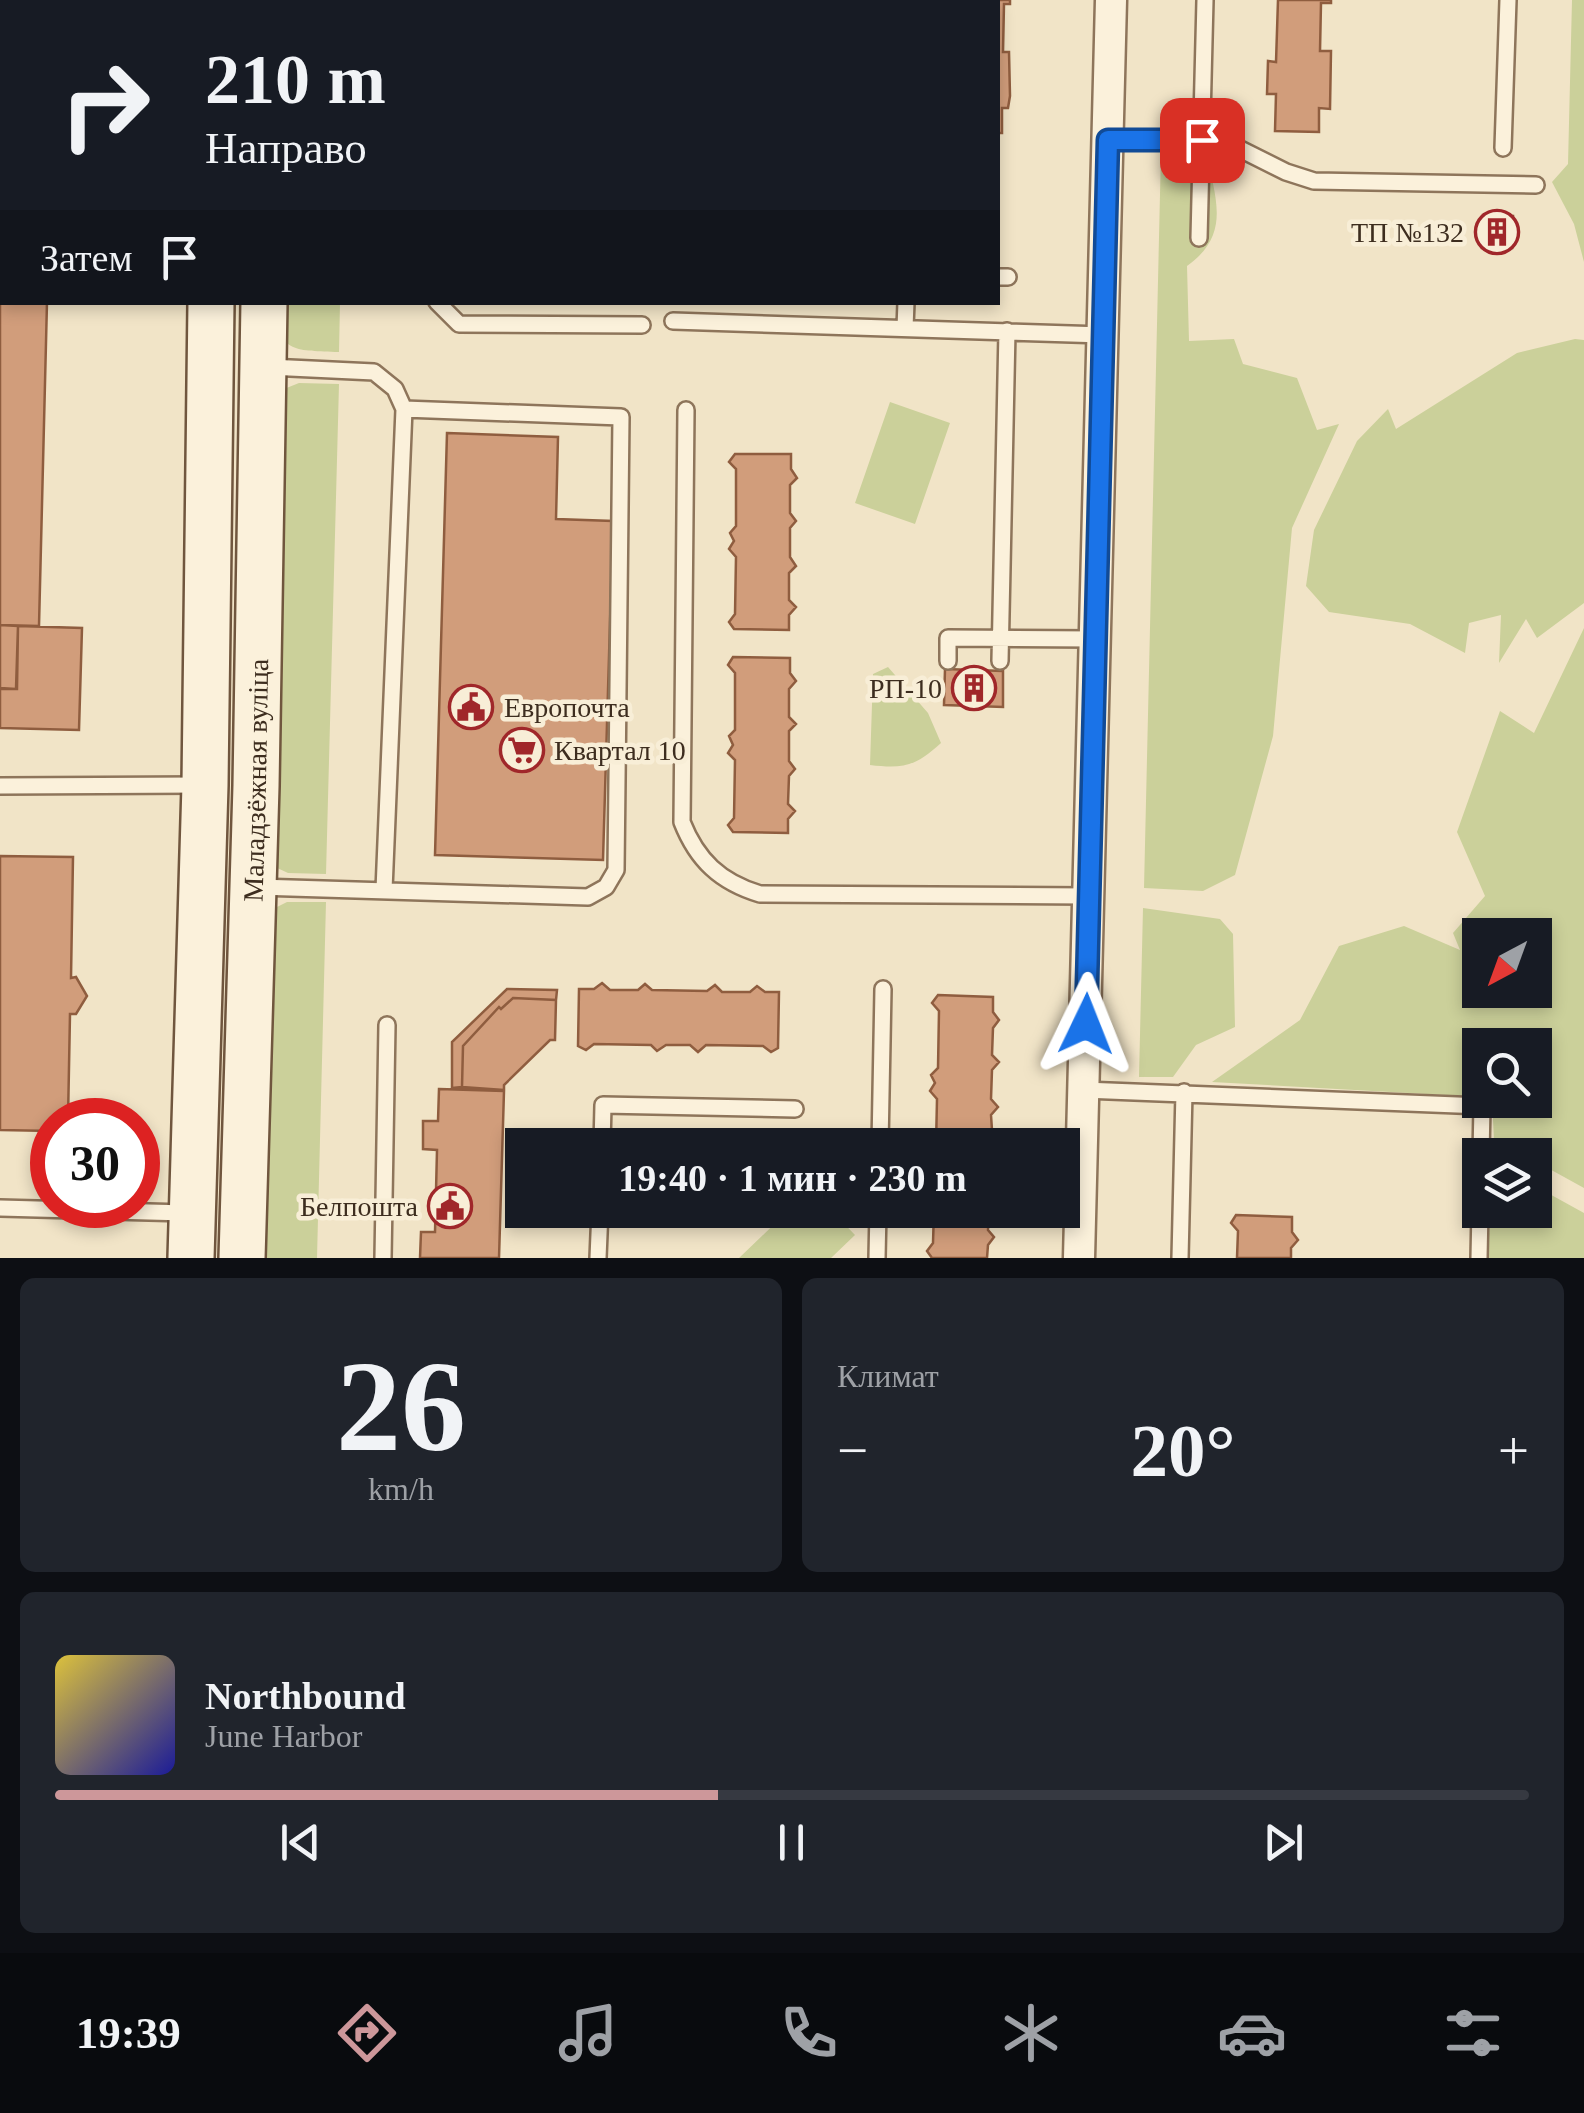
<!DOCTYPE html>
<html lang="ru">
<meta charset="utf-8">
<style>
:root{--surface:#171b24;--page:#20242c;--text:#f1f3f6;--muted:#9ea1a6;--line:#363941;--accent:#cd979a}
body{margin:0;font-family:Georgia,serif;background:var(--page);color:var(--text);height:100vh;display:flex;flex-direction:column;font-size:38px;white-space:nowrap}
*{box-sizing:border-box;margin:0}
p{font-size:32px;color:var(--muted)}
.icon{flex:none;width:55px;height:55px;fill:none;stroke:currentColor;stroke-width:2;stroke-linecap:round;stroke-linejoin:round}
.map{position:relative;height:1258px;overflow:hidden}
.drawer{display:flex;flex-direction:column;gap:20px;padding:20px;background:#0d0f14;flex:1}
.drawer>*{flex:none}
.top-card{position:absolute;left:0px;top:0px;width:1000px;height:305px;box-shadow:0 5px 15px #0003;background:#171b24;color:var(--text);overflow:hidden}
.needle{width:65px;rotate:221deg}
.buttons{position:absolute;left:1462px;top:918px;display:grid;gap:20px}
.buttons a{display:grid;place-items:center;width:90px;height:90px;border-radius:0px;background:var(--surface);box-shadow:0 5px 15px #0003;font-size:50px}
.speed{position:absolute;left:30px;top:1098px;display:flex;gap:20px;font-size:50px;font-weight:700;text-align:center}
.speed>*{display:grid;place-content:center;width:130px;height:130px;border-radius:50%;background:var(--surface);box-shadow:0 5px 15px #0003;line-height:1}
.speed .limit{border:15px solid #d22;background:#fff;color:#111}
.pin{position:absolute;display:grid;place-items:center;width:85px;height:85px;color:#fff;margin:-42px;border-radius:20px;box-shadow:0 5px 15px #0006}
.me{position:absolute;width:110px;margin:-55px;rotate:2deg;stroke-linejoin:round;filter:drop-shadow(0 0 8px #0008)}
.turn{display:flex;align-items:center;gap:35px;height:210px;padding:0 40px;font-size:45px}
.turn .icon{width:130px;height:130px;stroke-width:2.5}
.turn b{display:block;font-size:70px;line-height:85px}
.then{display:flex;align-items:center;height:95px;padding:0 40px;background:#0003;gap:20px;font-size:38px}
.big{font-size:75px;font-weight:800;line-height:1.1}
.drawer .tile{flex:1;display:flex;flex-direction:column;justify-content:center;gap:15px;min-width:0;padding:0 35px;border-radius:15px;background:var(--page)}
.drawer .dial{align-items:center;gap:0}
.dial b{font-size:130px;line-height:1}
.song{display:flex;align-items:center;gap:30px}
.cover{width:120px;height:120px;border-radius:15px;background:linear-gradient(135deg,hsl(50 70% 55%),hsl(240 70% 35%))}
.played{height:10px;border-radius:5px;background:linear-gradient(90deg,var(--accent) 45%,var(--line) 45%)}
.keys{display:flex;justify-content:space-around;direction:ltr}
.heat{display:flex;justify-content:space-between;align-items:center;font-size:55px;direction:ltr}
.drawer .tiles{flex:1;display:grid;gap:20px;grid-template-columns:1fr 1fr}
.tile:last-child{grid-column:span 2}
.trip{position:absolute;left:505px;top:1128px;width:575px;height:100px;border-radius:0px;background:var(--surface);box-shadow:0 5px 15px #0003;font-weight:800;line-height:100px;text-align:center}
.tab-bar{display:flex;height:160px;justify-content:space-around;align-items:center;background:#090b0e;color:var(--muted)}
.tab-bar .icon{width:70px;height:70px}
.tab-bar .on{color:var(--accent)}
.tab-bar b{font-size:45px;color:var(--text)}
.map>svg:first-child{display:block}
.green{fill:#cbd09a;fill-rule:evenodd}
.building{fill:#d19d7b;stroke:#8f5d3f;stroke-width:2.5}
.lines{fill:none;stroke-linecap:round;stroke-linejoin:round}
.service-casing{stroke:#8e755b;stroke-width:20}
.minor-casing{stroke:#8e755b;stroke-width:35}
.secondary-casing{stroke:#70563e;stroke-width:50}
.service{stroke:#fbf1db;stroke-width:15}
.minor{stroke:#fbf1db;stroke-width:30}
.secondary{stroke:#fbf1db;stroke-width:45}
.route-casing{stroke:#114b97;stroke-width:25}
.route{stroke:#1a73e8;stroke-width:18}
.labels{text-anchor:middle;stroke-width:9;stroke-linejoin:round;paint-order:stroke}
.poi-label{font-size:28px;fill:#3d2d1f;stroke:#f8eed7;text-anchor:end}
.street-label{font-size:28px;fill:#3d2d1f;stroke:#f8eed7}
</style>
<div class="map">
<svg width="1584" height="1258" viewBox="0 0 1584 1258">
<rect width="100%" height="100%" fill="#f1e4c7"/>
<path class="green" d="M1572 0H1584V262L1574 224 1552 182 1568 164Z
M1161 151H1206C1215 198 1232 234 1187 266L1189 341 1234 339 1243 364 1297 378 1317 430 1339 424 1292 528 1273 736 1235 875 1203 891 1144 888Z
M278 303H340L339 352C295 350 276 354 278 303Z
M1575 339 1584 340V603L1537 638 1526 619 1499 663 1501 615 1469 623 1465 653 1410 624 1329 612 1306 586 1314 530 1357 441 1388 409 1396 429 1517 353Z
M299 383 339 384 326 874 288 873 273 866 284 389Z
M890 402 950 423 915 524 855 503Z
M1584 628V1188L1535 1161V1155H1523L1494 1140 1492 1100H1535V1045H1480V1097L1212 1082 1300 1020 1339 946 1404 926 1460 950 1453 933 1485 896 1457 832 1500 711 1534 733ZM1480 935H1535V990H1480Z
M888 667 928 713 941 743C916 766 904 769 870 765L873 674Z
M287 902H326L317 1258H254L271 910Z
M1143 908 1220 919 1233 934 1235 1027 1196 1045 1173 1077H1139Z
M1535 1186 1584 1213V1258H1487L1491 1210H1535Z
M789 1210H831L855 1235 831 1258H739Z"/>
<path class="building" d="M950 0H1010V4H1004L1003 52H1009L1010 96 1008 108H1002V133H998V2Z
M1278 0H1331V3H1321L1320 51H1331L1330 109 1319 108V132L1275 131 1276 94H1267L1268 61 1276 62Z
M2 45V236H0Z
M1483 215 1513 216 1512 248H1482Z
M0 236 2 302H47L39 626 0 625Z
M447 433 558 437 556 519 613 521 603 860 435 855Z
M735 454H791V469L797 478 790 485V513L796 521 790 528V557L796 566 789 573V600L796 607 789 615V630L734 629 729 622 735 614 736 557 729 549 734 541 730 533 736 526V469L729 462Z
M0 625 18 626 16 689 0 688Z
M18 626 82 628 79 730 0 728V689H17Z
M733 657 790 658V673L796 681 789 689V717L796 724 789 731V761L795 769 789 776 788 804 795 811 788 819V833L733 832 728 825 734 818 735 760 728 753 733 745 729 736 735 730V673L728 665Z
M945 669 1003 671V707L944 705Z
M0 856 73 857 71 978 76 977 87 996 76 1014H70L68 1120H52V1131L0 1130Z
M602 983 610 990H638L645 984 652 990 707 991 715 985 722 992H750L757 986 765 992H779L778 1048 771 1052 763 1046 706 1045 698 1052 690 1045H666L657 1051 651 1045 594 1044 586 1050 578 1046 579 989H594Z
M507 989 557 990 556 1000 513 998 501 1009 499 1007 463 1046 462 1087 452 1088V1042Z
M938 995 993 997V1012L999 1020 993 1028 992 1055 999 1062 992 1070 991 1099 998 1107 991 1115 993 1145H936L937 1099 930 1091 935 1083 931 1075 938 1068 939 1011 932 1003Z
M513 998 556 1000 555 1040H550L504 1085V1090L462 1087 463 1046 499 1007 501 1009Z
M439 1089 504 1091 499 1258H420L421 1232H435L437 1150 423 1149V1121H438Z
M934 1210H989L988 1230 994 1237 988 1245 987 1258H932L927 1251 933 1243Z
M1236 1215 1292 1217V1232L1298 1240 1291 1248V1258H1237L1238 1231 1231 1223Z"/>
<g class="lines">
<defs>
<path id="service" d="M413 2V0
M907 2V0
M1107 141 1226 142 1286 172 1314 181 1536 185
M1503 148 1508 0
M1199 238 1205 0
M998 277H1008
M437 302 459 324 642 325
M673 321 1103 335
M905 328 906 302
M269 367 374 372 395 389 404 409 384 890
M686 410 682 822C697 860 720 882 760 894L1087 896
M948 661V638L1094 639
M1000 661 1007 331
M0 786 201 785
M258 887 588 897 606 887 616 870 621 417 404 409
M1084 1090 1482 1106 1481 1155
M602 1145 603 1105 795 1109
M880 1145 883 989
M0 1208 186 1213
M383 1258 387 1025
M598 1258 600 1210
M877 1258 878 1210
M1180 1258 1184 1092
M1479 1258 1480 1210"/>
<path id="minor" d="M1079 1258 1111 0"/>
<g id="secondary">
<path d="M216 2V0"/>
<path d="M269 2V0"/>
<path d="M191 1258 205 785 211 302"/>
<path id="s1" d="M242 1258 256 786 264 302"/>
</g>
</defs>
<use href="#service" class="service-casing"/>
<use href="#minor" class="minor-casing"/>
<use href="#secondary" class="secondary-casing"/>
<use href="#service" class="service"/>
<use href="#minor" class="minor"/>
<use href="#secondary" class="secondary"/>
</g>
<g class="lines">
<defs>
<path id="route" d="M1086 1024 1108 140H1202"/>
</defs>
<use href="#route" class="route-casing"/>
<use href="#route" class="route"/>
</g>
<defs>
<symbol id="building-ring" viewBox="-11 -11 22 22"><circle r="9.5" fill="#f8eed7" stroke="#a0272a" stroke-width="1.5"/><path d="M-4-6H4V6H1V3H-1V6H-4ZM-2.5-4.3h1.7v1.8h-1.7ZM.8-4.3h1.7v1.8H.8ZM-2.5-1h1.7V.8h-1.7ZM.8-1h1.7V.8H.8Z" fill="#a0272a"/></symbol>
<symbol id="civic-ring" viewBox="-11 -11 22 22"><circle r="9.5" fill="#f8eed7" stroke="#a0272a" stroke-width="1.5"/><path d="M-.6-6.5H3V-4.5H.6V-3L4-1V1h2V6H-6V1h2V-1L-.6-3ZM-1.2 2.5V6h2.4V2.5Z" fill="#a0272a"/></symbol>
<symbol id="supermarket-ring" viewBox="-11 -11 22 22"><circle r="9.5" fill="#f8eed7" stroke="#a0272a" stroke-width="1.5"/><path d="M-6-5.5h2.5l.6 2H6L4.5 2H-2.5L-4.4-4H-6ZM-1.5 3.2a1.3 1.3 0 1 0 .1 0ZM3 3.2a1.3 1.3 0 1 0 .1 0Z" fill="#a0272a"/></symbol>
</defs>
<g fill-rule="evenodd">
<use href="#building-ring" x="1472" y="207" width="50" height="50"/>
<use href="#building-ring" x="949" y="663" width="50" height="50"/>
<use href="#civic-ring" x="446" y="682" width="50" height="50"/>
<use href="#supermarket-ring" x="497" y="725" width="50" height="50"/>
<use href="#civic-ring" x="425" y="1181" width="50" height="50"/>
</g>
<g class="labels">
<g class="poi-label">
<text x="1464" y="242">ТП №132</text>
<text x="942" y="698">РП-10</text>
<text x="504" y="717" text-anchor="start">Европочта</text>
<text x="554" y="760" text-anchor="start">Квартал 10</text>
<text x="418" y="1216">Белпошта</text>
</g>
<g class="street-label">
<text dy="10" stroke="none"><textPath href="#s1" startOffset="478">Маладзёжная вуліца</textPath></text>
</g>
</g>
</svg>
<div class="buttons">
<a><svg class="needle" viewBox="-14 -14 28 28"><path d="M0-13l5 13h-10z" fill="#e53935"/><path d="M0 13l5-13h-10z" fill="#9ea1a6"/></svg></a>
<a><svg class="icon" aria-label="search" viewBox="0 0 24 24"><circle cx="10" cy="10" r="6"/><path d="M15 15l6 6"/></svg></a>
<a><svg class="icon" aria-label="layers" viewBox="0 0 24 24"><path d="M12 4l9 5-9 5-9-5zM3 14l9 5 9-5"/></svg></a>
</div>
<div class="speed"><div class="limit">30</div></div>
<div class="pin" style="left:1202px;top:140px;background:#d93025"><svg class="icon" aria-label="arrive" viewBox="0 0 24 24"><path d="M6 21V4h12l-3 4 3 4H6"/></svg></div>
<svg class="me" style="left:1086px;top:1024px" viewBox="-20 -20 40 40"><path d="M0-17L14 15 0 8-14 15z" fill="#1a73e8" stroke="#fff" stroke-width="4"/></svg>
<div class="trip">19:40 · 1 мин · 230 m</div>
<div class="top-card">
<div class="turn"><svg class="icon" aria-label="right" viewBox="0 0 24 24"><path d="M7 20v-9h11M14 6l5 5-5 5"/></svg><div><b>210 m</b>Направо</div></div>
<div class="then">Затем<svg class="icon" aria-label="arrive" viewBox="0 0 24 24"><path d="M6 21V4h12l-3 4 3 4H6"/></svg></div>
</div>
</div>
<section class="drawer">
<div class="tiles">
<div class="tile dial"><b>26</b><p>km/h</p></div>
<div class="tile"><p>Климат</p>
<div class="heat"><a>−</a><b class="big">20°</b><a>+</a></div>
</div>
<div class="tile">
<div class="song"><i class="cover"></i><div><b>Northbound</b><p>June Harbor</p></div></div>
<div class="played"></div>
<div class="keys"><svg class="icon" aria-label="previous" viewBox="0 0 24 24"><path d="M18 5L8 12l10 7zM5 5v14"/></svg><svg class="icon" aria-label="pause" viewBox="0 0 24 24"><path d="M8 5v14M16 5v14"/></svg><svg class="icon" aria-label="next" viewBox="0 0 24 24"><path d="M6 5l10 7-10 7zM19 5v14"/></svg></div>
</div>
</div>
</section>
<nav class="tab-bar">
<b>19:39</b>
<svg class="icon on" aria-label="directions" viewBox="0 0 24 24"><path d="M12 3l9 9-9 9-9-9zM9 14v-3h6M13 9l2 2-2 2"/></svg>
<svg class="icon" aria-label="music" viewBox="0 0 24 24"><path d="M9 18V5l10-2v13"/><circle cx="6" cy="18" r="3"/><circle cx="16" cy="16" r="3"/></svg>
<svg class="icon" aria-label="phone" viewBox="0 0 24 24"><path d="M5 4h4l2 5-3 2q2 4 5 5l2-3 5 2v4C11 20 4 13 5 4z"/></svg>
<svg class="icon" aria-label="climate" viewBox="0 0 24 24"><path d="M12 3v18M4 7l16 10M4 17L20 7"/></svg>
<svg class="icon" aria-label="car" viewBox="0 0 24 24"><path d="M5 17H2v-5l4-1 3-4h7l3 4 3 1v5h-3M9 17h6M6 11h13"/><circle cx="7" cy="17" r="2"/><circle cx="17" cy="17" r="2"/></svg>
<svg class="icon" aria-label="filters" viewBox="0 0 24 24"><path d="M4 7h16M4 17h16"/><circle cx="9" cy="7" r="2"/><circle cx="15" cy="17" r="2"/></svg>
</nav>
